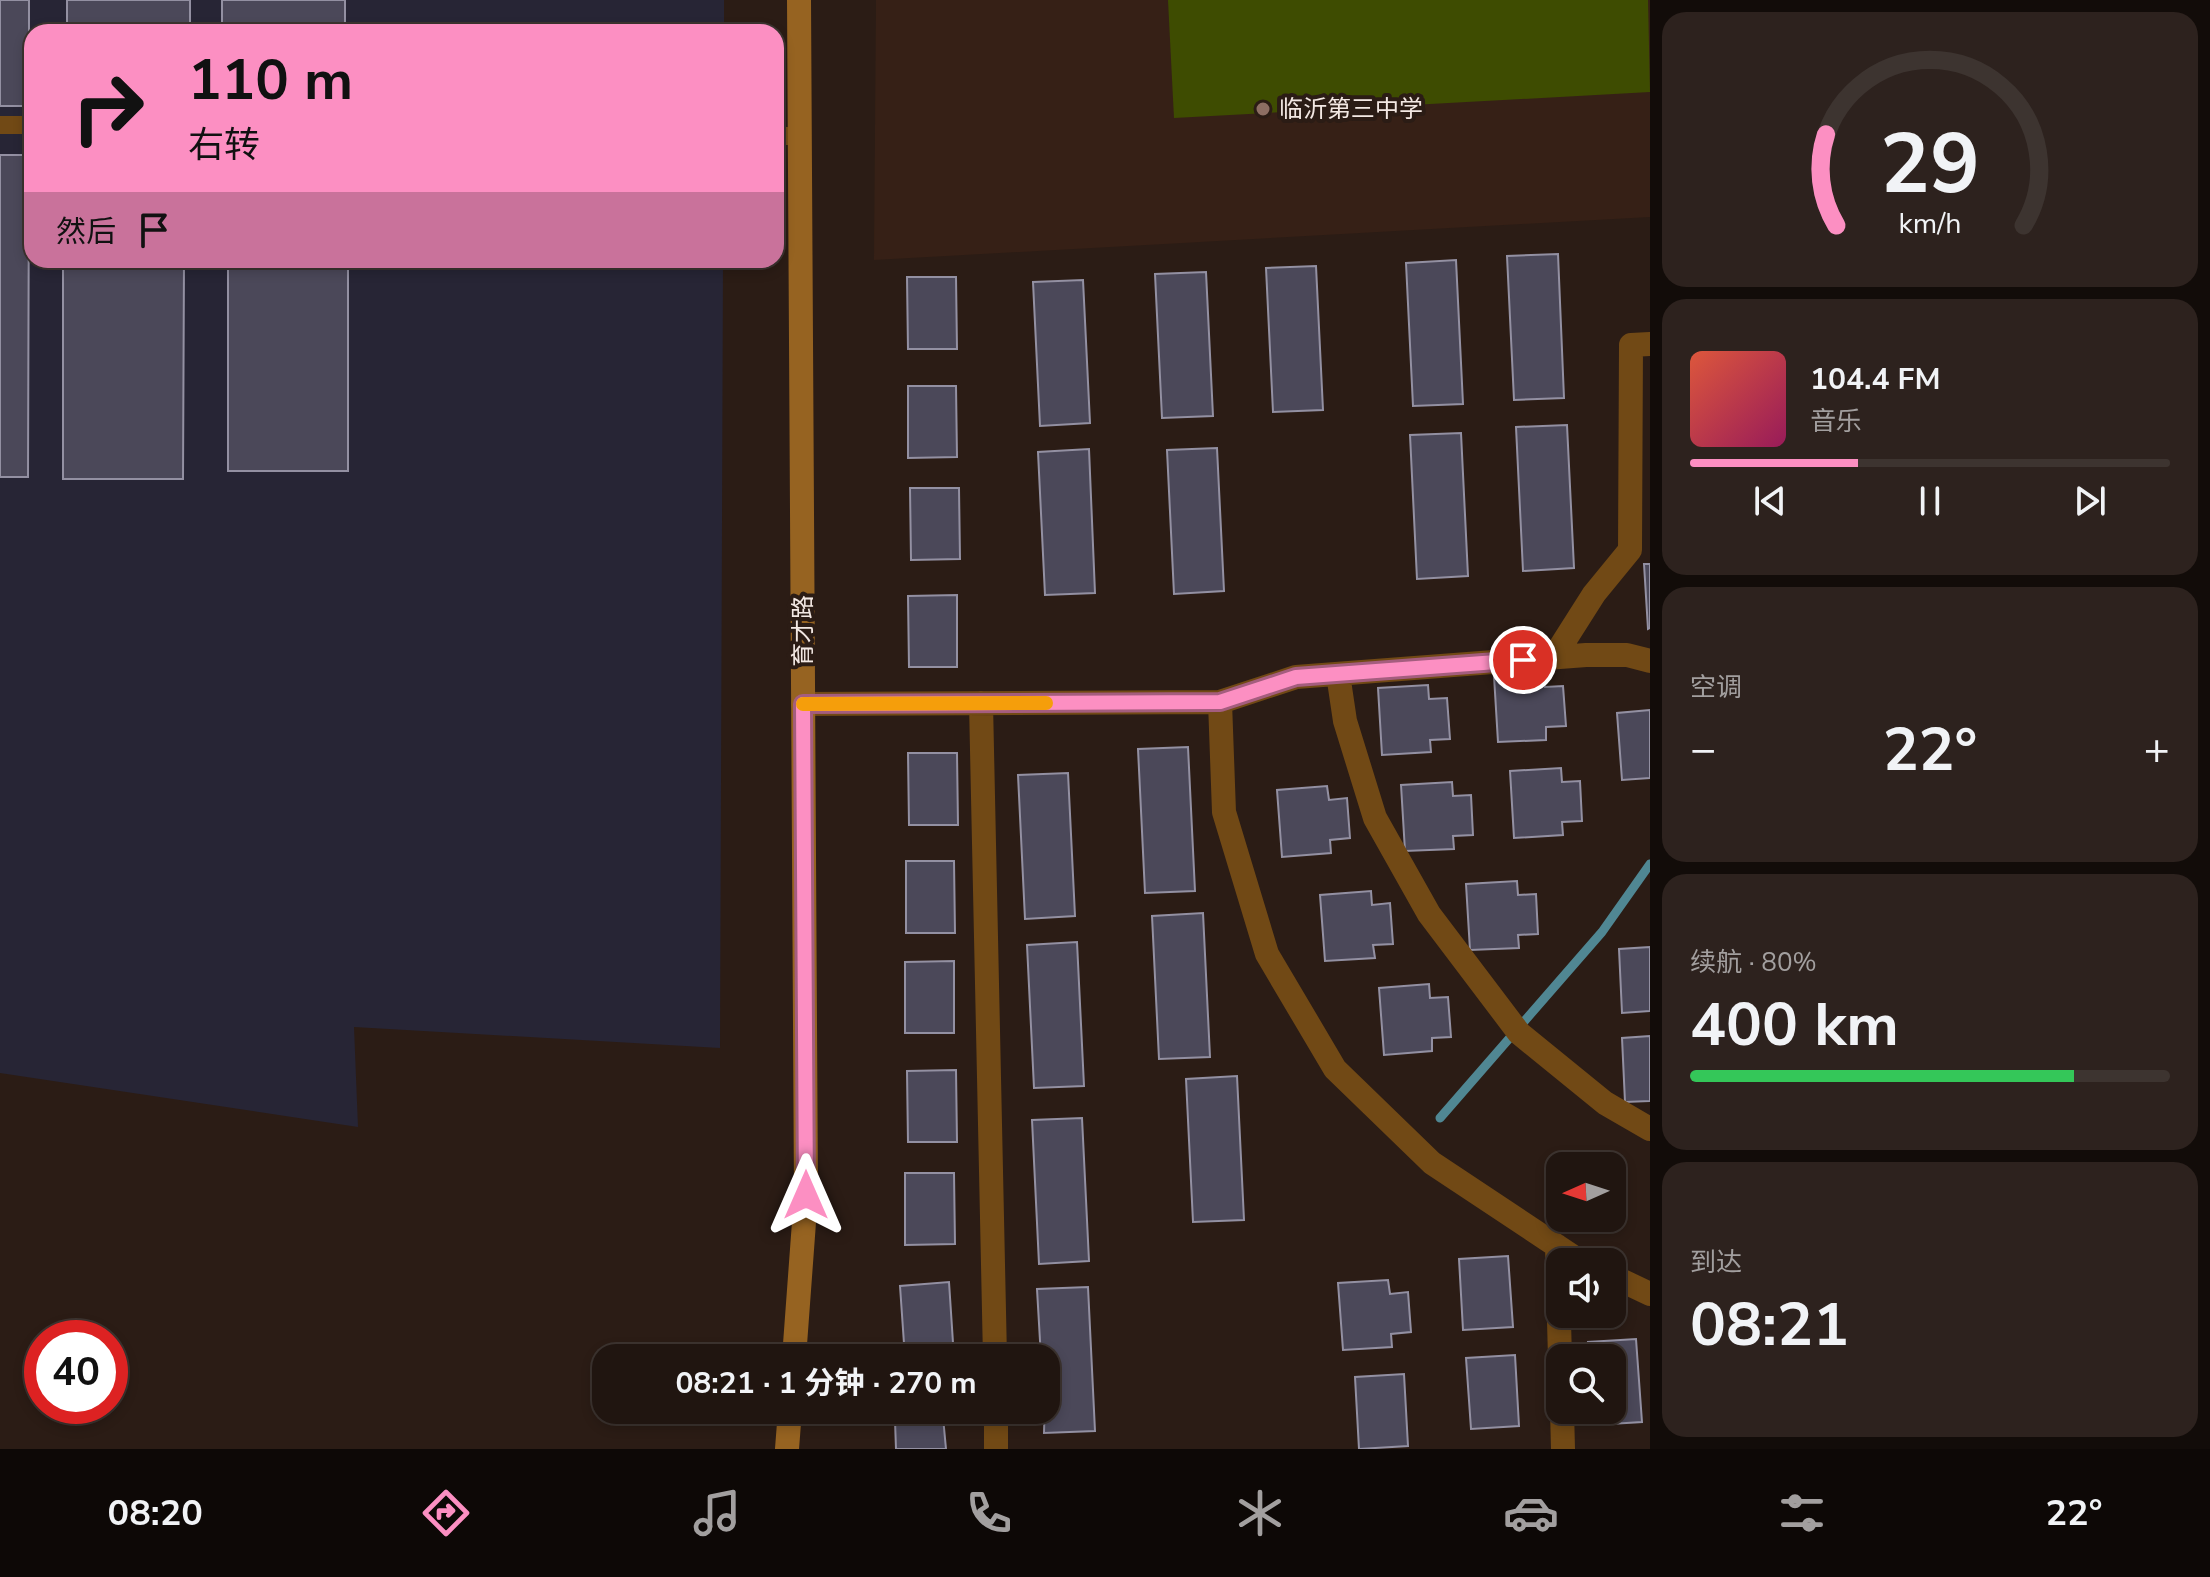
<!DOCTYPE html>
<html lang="zh">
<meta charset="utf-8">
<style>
:root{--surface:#201510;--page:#2d221e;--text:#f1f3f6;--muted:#a29f9f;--line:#3d3430;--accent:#fc8fc2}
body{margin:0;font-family:"Nunito Sans","Noto Sans SC",sans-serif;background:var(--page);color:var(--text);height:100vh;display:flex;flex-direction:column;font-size:30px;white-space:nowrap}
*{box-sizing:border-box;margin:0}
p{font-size:26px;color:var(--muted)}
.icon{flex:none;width:44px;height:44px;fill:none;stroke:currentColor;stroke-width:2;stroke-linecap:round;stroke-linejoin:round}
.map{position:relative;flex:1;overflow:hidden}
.drawer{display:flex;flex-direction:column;gap:12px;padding:12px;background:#120c09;width:560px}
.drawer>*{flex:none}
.banner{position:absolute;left:24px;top:24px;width:760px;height:244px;border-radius:24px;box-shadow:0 4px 12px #0003,0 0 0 2px var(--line);background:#fc8fc2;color:#111;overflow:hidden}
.needle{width:52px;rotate:267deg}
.buttons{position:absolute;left:1546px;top:1152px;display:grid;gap:16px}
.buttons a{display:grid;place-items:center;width:80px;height:80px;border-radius:16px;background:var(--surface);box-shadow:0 4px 12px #0003,0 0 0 2px var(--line);font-size:40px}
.speed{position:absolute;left:24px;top:1320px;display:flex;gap:16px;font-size:40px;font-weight:700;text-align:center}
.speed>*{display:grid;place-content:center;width:104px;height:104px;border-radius:50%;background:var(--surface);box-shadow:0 4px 12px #0003,0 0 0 2px var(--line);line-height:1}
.speed .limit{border:12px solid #d22;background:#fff;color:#111}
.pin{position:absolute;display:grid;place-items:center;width:68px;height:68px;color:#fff;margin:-34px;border:4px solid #fff;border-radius:50%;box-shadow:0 2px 8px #0007}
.me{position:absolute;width:88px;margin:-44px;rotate:0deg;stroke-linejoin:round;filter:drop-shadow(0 0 6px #0008)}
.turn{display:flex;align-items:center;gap:28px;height:168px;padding:0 32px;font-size:36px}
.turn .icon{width:104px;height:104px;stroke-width:2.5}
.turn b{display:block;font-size:56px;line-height:68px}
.then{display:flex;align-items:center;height:76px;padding:0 32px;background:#0003;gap:16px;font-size:30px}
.big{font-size:60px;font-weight:700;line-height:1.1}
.drawer .widget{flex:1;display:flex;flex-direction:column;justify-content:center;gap:12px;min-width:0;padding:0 28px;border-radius:24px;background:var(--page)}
.drawer .dial{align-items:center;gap:0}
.dial svg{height:208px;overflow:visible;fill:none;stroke:var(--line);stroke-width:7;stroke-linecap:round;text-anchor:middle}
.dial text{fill:var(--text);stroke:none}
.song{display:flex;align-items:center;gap:24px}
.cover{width:96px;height:96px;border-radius:12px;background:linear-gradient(135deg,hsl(10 70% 55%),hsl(330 70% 35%))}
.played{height:8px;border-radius:4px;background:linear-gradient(90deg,var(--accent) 35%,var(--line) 35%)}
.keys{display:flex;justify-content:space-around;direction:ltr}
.heat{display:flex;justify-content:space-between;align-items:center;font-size:44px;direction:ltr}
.charge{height:12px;border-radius:6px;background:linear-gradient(90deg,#34c759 80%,var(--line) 0)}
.trip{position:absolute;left:592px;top:1344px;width:468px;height:80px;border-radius:24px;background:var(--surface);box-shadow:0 4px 12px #0003,0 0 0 2px var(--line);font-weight:700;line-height:80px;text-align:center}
.tab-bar{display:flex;height:128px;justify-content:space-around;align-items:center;background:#0d0806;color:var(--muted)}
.tab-bar .icon{width:56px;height:56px}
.tab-bar .on{color:var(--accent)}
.tab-bar b{font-size:36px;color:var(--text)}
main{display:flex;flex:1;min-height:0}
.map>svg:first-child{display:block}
.commercial{fill:#272535}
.built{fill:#362016}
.green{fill:#3e4c01}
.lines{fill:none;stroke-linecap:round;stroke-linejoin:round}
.stream{stroke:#508793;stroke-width:9}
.building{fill:#4b4859;stroke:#9390a2;stroke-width:2}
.lane{stroke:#714915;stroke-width:18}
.street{stroke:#714915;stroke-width:24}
.secondary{stroke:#966321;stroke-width:24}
.route-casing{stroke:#a45d7e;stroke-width:20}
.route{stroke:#fc8fc2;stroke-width:14}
.slow{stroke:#f59e0b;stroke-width:14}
.education-dot{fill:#8d6e63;stroke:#2b1c15;stroke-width:3}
.labels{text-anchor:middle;stroke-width:8;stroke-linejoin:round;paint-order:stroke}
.poi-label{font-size:24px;fill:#f3e8e3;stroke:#2b1c15;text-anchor:start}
.street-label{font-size:24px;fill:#f3e8e3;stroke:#2b1c15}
</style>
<main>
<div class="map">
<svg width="1650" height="1449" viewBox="0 0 1650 1449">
<rect width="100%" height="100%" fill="#2b1c15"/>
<path class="commercial" d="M0 0H724V32H32V260H723L720 1048 354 1027 358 1127 0 1073Z"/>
<path class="built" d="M876 0H1650V217L874 260Z"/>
<path class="green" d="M1168 0H1648L1650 92 1174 118Z"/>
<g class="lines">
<path class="stream" d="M1440 1118 1602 932 1650 864"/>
</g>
<path class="building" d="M0 0H29V106H0Z
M67 0H190V32H67Z
M222 0H345V32H222Z
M0 155H29L28 477H0Z
M1558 254 1564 398 1514 400 1507 256Z
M63 260H184L183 479H63Z
M228 260H348V471H228Z
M1456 260 1463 404 1413 406 1406 263Z
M1316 266 1323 410 1273 412 1266 268Z
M1206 272 1213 416 1162 418 1155 274Z
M907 277H956L957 349H908Z
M1083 280 1090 423 1040 426 1033 282Z
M908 386H956L957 457 908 458Z
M1567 425 1574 568 1523 571 1516 427Z
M1461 433 1468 576 1417 579 1410 435Z
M1217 448 1224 591 1174 594 1167 450Z
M1089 449 1095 593 1045 595 1038 452Z
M910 488H959L960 559 911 560Z
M1644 564H1650V628L1648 629Z
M957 595V667H909L908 596Z
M1544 673 1545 687 1563 686 1566 726 1546 727V740L1498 742 1494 676Z
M1428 685 1429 699 1447 698 1450 739 1430 740 1431 752 1382 755 1378 688Z
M1650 710V778L1622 780 1617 713Z
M1188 747 1195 891 1145 893 1138 749Z
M908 753H957L958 825H909Z
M1561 768 1562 782 1580 781 1582 821 1562 822 1563 835 1514 838 1510 771Z
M1068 773 1075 916 1025 919 1018 775Z
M1452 782 1453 796 1471 795 1473 835 1453 836 1454 849 1405 851 1401 785Z
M1327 786 1329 800 1347 798 1350 838 1330 840 1331 853 1282 857 1277 790Z
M906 861H954L955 933H906Z
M1517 881 1518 895 1536 894 1538 934 1518 935 1519 948 1470 950 1466 884Z
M1371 891 1372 905 1390 903 1393 944 1373 945 1375 958 1325 961 1320 895Z
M1203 913 1210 1057 1159 1059 1152 916Z
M1077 942 1084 1086 1034 1088 1027 945Z
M1650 947V1011L1622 1013 1619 949Z
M954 961V1033H905V962Z
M1429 984 1430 998 1448 997 1451 1037 1432 1038V1051L1384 1055 1379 988Z
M1650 1036V1101L1625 1102 1622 1038Z
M956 1070 957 1142H908L907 1071Z
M1237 1076 1244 1220 1193 1222 1186 1079Z
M1082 1118 1089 1261 1039 1264 1032 1120Z
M905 1173H954L955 1244 905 1245Z
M1508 1256 1513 1327 1463 1330 1459 1259Z
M1388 1280 1390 1294 1408 1292 1411 1332 1391 1334 1392 1347 1343 1350 1338 1283Z
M949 1282 954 1358H905L900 1286Z
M1088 1287 1095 1431 1044 1433 1046 1358H1041L1037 1289Z
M1636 1339 1642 1422 1594 1425 1592 1410H1612V1358H1589L1588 1342Z
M1515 1355 1519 1426 1471 1429 1466 1358Z
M1404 1374 1408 1446 1359 1449 1355 1377Z
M943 1417 946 1449H896L895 1421Z"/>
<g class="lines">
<path class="lane" d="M0 125H32
M776 136H800"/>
<path class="street" d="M1554 657 1594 594 1630 550 1631 345 1650 344
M1338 674 1345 721 1375 818 1429 914 1519 1033 1605 1103 1650 1129
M1220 702 1224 812 1267 954 1335 1069 1432 1163 1581 1262
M981 703 995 1358
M803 704 1220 702 1296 677 1586 655H1627L1650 661
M1557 1246 1560 1358
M1612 1276 1650 1294
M996 1410V1449
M1562 1410 1563 1449"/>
<path class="secondary" d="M794 1358 806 1195 799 0
M787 1449 790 1410"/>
</g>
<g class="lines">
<defs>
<path id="route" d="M806 1195 803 704 1220 702 1296 677 1523 660"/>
</defs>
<use href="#route" class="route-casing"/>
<use href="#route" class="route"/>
<path class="slow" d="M803 704 1046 703"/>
</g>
<circle class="education-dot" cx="1263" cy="109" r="8"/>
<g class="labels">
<g class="poi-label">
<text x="1279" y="117">临沂第三中学</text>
</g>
<g class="street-label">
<text transform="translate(803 631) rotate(-90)" y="8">育才路</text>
</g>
</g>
</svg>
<div class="buttons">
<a><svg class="needle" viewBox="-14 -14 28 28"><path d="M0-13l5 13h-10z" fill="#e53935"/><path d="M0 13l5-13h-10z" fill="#a29f9f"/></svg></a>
<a><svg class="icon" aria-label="sound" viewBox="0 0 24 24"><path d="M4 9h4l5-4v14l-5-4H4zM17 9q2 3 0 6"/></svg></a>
<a><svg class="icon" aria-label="search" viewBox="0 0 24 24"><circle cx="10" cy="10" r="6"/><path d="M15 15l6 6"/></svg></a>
</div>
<div class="speed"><div class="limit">40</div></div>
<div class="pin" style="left:1523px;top:660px;background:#d93025"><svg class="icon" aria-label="arrive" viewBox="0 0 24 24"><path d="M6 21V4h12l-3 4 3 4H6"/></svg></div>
<svg class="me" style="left:806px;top:1195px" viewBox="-20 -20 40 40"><path d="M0-17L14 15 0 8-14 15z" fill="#fc8fc2" stroke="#fff" stroke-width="4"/></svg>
<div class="trip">08:21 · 1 分钟 · 270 m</div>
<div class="banner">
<div class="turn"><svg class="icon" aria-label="right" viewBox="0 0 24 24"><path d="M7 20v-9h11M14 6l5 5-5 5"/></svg><div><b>110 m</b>右转</div></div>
<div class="then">然后<svg class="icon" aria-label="arrive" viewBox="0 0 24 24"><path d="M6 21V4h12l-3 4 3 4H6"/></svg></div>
</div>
</div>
<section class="drawer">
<div class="widget dial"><svg viewBox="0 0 100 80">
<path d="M14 69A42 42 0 1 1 86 69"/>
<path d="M14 69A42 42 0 0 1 10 34" stroke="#fc8fc2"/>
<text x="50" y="56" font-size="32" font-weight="700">29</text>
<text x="50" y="72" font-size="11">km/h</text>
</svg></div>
<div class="widget">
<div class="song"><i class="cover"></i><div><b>104.4 FM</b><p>音乐</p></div></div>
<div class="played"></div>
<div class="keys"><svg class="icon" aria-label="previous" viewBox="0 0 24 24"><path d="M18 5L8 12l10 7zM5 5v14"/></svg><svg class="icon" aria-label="pause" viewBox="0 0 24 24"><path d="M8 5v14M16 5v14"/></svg><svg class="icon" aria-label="next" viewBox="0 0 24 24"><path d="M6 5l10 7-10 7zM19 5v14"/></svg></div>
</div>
<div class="widget"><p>空调</p>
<div class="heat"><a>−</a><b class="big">22°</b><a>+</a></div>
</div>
<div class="widget"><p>续航 · 80%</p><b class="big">400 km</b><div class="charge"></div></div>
<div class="widget"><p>到达</p><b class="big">08:21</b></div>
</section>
</main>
<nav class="tab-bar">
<b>08:20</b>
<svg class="icon on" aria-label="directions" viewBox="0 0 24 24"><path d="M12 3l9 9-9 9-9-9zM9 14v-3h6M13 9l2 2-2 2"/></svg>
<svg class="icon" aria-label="music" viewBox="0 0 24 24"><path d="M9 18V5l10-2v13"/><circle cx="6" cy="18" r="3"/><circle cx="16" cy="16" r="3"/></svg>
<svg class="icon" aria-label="phone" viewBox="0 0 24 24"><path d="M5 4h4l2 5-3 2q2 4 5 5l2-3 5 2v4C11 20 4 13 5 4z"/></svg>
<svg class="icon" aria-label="climate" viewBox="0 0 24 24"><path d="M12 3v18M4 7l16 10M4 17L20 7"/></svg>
<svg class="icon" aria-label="car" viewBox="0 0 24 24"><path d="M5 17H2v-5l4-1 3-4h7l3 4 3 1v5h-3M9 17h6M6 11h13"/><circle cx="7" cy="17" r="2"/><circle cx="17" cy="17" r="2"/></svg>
<svg class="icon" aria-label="filters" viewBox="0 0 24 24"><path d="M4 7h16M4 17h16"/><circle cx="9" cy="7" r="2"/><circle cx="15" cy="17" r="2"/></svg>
<b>22°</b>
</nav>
